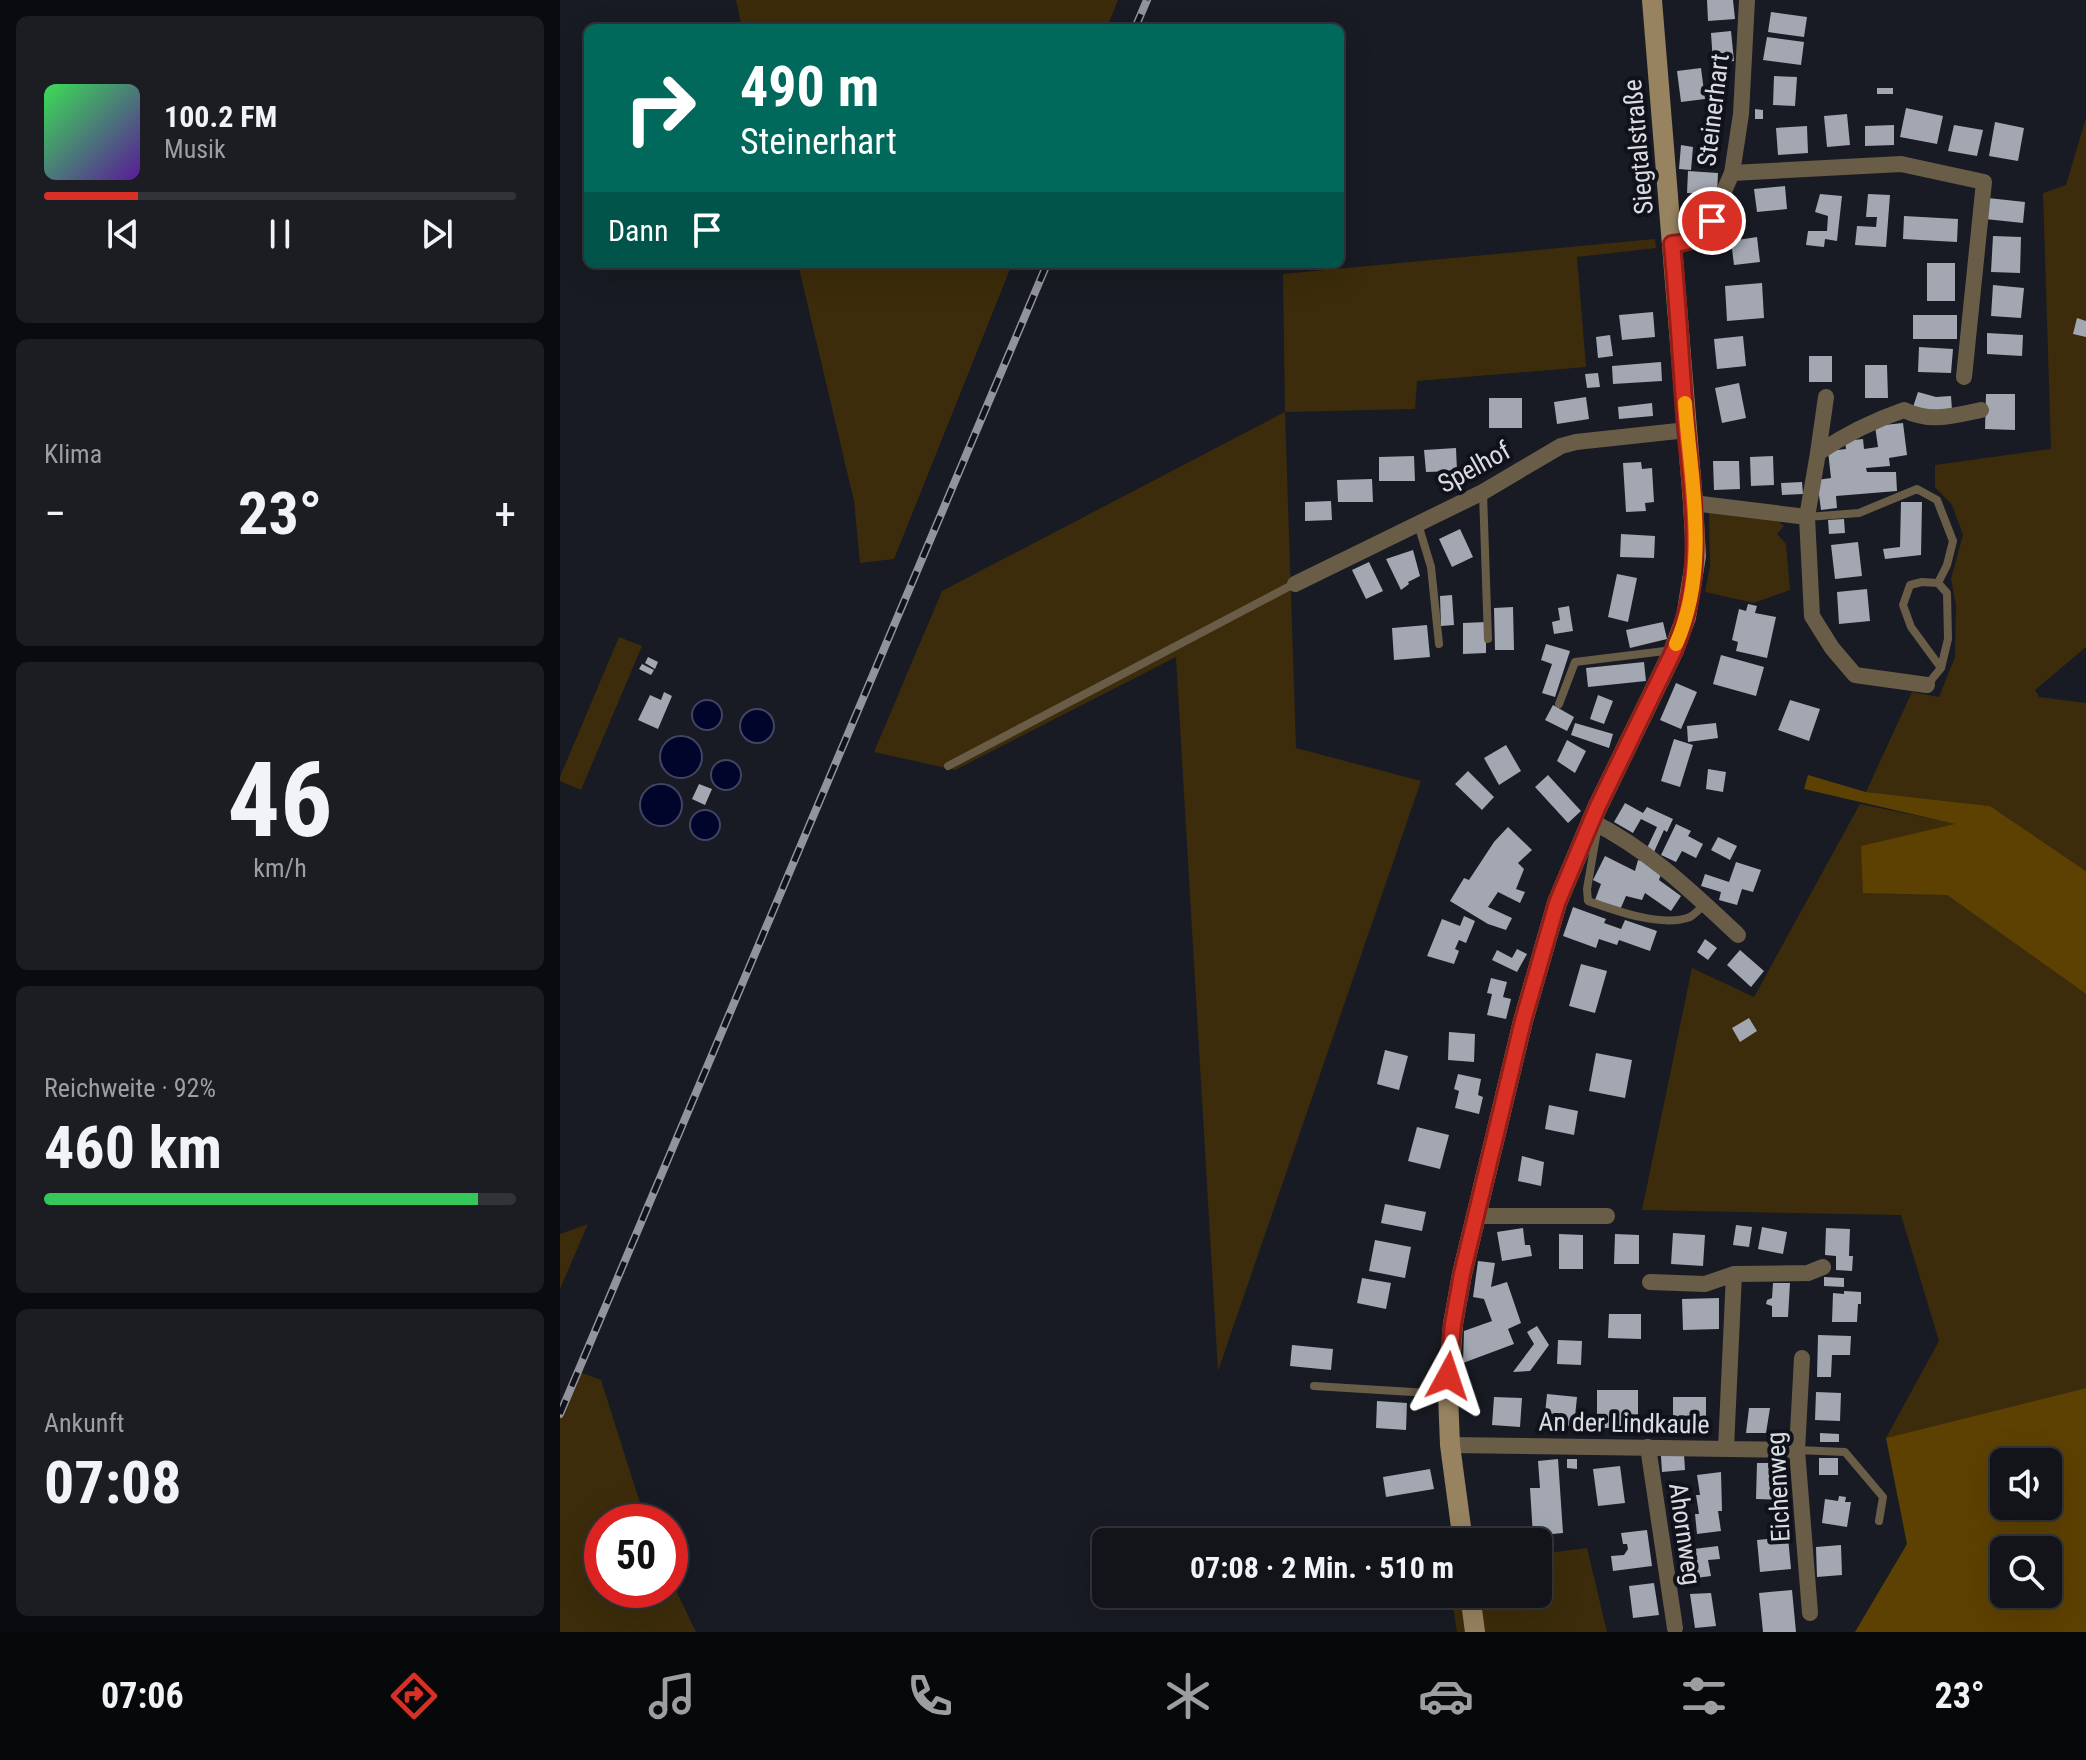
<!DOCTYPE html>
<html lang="de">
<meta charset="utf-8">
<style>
:root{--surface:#12141a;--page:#1b1d23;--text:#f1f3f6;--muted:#9c9ea2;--line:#313339;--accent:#d93025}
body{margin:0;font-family:"Roboto Condensed",sans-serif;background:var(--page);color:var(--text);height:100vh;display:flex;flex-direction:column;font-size:30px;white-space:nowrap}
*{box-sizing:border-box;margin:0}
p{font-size:26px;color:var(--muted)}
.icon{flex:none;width:44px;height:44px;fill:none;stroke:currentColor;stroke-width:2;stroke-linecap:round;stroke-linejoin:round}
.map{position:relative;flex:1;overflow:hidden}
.side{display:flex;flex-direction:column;gap:16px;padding:16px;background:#0a0b0e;width:560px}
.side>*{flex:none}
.top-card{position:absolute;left:24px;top:24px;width:760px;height:244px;border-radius:12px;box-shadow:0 8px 32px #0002,0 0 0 2px var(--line);background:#00695c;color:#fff;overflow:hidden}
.buttons{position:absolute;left:1430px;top:1448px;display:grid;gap:16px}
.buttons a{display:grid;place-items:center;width:72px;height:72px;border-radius:12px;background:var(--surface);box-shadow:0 8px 32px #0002,0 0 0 2px var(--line);font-size:40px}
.speed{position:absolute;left:24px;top:1504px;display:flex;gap:16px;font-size:40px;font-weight:700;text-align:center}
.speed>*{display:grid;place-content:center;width:104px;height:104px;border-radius:50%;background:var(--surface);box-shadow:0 8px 32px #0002,0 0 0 2px var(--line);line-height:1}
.speed .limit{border:12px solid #d22;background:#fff;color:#111}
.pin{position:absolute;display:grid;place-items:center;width:68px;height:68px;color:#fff;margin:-34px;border:4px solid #fff;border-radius:50%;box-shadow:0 2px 8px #0007}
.me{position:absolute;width:88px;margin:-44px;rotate:5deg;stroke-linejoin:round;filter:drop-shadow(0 0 6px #0008)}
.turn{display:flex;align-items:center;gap:28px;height:168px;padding:0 24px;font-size:36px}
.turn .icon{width:104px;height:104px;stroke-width:2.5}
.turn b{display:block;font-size:56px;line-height:68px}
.then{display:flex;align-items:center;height:76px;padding:0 24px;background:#0003;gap:16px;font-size:30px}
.big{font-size:60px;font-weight:700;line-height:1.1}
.side .widget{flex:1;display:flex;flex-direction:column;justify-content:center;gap:12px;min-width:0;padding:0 28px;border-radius:12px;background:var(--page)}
.side .dial{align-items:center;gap:0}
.dial b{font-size:104px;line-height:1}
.song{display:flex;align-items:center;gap:24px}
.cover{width:96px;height:96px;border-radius:12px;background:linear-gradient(135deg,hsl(130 70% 55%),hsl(270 70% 35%))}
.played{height:8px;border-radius:4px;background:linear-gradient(90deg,var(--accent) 20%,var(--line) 20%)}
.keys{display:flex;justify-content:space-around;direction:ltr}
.heat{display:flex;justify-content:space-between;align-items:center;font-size:44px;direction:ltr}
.charge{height:12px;border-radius:6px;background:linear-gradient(90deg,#34c759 92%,var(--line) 0)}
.trip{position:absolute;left:532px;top:1528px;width:460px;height:80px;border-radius:12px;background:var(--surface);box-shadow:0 8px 32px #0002,0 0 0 2px var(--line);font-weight:700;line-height:80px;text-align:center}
.dock{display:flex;height:128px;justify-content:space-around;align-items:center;background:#07080a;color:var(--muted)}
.dock .icon{width:56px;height:56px}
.dock .selected{color:var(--accent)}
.dock b{font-size:36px;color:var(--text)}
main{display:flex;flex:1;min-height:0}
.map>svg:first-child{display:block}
.green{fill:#3c2c0b}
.forest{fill:#5d4102;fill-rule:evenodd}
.water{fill:#01042b;stroke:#424562;stroke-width:2}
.building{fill:#a2a7b2}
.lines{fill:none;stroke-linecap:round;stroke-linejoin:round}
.lane{stroke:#6a5d48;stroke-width:8}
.street{stroke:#6a5d48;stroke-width:16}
.secondary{stroke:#978360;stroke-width:20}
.rail-casing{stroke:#92949b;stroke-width:8}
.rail{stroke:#0f121a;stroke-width:5;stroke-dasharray:15;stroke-linecap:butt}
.route-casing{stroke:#8d1f18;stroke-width:20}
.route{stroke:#d93025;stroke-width:14}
.slow{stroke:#f59e0b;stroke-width:14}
.labels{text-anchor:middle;stroke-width:8;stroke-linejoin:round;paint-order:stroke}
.street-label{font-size:26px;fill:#dadce2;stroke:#0f121a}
</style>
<main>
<section class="side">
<div class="widget">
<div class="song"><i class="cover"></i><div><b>100.2 FM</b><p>Musik</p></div></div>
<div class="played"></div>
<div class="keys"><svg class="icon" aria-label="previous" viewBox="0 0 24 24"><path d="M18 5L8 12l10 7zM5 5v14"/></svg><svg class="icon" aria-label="pause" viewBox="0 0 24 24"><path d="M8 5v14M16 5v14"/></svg><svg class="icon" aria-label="next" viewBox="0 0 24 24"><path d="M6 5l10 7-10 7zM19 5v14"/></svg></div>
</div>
<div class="widget"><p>Klima</p>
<div class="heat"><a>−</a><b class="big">23°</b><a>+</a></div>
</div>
<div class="widget dial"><b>46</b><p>km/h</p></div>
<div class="widget"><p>Reichweite · 92%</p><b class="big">460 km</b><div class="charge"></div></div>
<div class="widget"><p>Ankunft</p><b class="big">07:08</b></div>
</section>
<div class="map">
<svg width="1526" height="1632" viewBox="0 0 1526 1632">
<rect width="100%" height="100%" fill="#181b23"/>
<path class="green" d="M176 0H558L547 28H182Z
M1526 118V647L1475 690 1479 697 1526 703V871L1430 806 1306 792 1352 692 1379 697 1395 657 1396 606 1391 579 1403 535 1392 505 1375 487V465L1491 449 1483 193 1506 185Z
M1095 239 1096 248 1017 257 1026 367 857 381 855 409 725 412 736 748 861 781 658 1371 616 657 395 770 314 752 382 591 725 412 723 274Z
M238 264H452L334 559 300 563 294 501Z
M1149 509 1212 516 1224 526 1217 534 1226 544 1230 590 1194 603 1145 592 1150 566Z
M59 637 82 646 21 790 0 781V777Z
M1300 804 1397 824 1303 892 1387 895 1526 994V1388L1326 1438 1379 1341 1341 1215 1082 1210 1132 968 1194 997Z
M28 1224 0 1289V1234Z
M19 1372 41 1380 86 1522H42V1590H110V1578L136 1632H0V1416Z
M1027 1548 1047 1632H897L891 1594H978V1554Z"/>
<path class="forest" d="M1248 775 1306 792 1430 806 1526 871V994L1387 895 1303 893 1301 846 1395 824 1244 789Z
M1526 1388V1632H1295L1347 1544 1326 1438ZM1444 1462H1488V1506H1444ZM1444 1550H1488V1594H1444Z"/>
<path class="water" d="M132 715a15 15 0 1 1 30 0a15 15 0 1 1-30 0Z
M180 726a17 17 0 1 1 34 0a17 17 0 1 1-34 0Z
M100 757a21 21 0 1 1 42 0a21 21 0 1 1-42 0Z
M151 775a15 15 0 1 1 30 0a15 15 0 1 1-30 0Z
M80 805a21 21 0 1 1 42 0a21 21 0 1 1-42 0Z
M130 825a15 15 0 1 1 30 0a15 15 0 1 1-30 0Z"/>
<path class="building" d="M1147 0H1173L1175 19 1148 21Z
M1211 12 1247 17 1244 37 1208 32Z
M1171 31 1174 61 1153 63 1151 33Z
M1207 37 1244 42 1241 65 1203 60Z
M1141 68 1145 99 1121 102 1117 71Z
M1214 76 1237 77 1235 106 1213 105Z
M1317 88H1333V94H1317Z
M1346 108 1383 116 1377 144 1340 137Z
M1195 109 1203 110V119H1195Z
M1287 114 1290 145 1267 147 1264 116Z
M1435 122 1464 128 1458 161 1429 156Z
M1334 125V145L1305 146V126Z
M1394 125 1423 130 1417 156 1388 151Z
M1247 126 1248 153 1218 155 1216 128Z
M1121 145 1133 147 1131 170 1119 169Z
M1128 171 1158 173 1157 194 1127 193Z
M1225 186 1227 209 1197 212 1194 189Z
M1260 194 1282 196 1277 241 1265 239 1264 247 1246 245 1248 231H1267L1268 216 1255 212Z
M1308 194 1330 195 1326 247 1295 245 1297 226 1316 227 1317 217H1306Z
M1428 198 1465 202 1463 223 1425 219Z
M1344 216 1398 219 1397 242 1343 239Z
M1433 236 1461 237 1460 273 1431 272Z
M1197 237 1200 262 1174 265 1171 241Z
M1367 263H1395V301H1367Z
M1202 283 1204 318 1167 321 1165 286Z
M1433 285 1464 288 1461 318 1431 316Z
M1093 312 1095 337 1062 340 1059 315Z
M1353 315H1397V339H1353Z
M1517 318 1526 321V337L1513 334Z
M1427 333 1463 335 1462 356 1427 354Z
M1050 335 1053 356 1038 358 1036 337Z
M1183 336 1186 366 1157 369 1154 339Z
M1359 347 1393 349 1391 373 1358 372Z
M1249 356H1272V382H1249Z
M1101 362 1102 381 1053 384 1052 366Z
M1305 365H1327L1328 398H1305Z
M1038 373 1040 387 1027 388 1025 374Z
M1179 383 1186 418 1162 423 1155 388Z
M1358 392 1376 397 1391 396 1392 410 1371 412 1353 407Z
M1426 394H1455V430L1425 429Z
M1026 397 1029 419 997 424 994 402Z
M929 398H962V428H929Z
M1092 403 1093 416 1059 419 1058 407Z
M1343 423 1347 455 1329 458 1330 466 1306 468 1307 472H1336L1337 491 1276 496 1277 508 1261 510 1257 480 1271 478 1268 451 1286 449 1285 441 1303 439 1304 449 1318 447 1315 426Z
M896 448 897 471 866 472 864 450Z
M854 456 855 481H819V457Z
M1213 456 1214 485 1191 486 1190 457Z
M1153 461H1179L1180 489 1154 490Z
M1081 462 1082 469 1092 468 1094 502 1085 503 1086 511 1066 512 1063 463Z
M812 479 813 502H778L777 480Z
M1242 482 1243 494 1222 495 1221 483Z
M771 501 772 520 745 521V502Z
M1341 502H1362L1361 555 1325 559 1323 549 1340 547Z
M1284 519 1285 533 1269 534 1268 520Z
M900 529 913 557 892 567 879 539Z
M1061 534 1095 536 1094 558 1060 557Z
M1298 542 1302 576 1275 579 1271 545Z
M853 550 860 576 848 582 849 584 841 590 826 559Z
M809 562 823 591 806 599 792 570Z
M1057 574 1077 578 1068 622 1048 617Z
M1307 589 1310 621 1279 624 1277 592Z
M892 595 894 625 881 626 880 596Z
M1188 604 1197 606 1195 613 1216 617 1207 658 1176 651 1178 642 1172 640 1179 609 1186 611Z
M1009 606 1013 631 994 634 992 622 1000 620 998 608Z
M953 607 954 650H935L934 608Z
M926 622V653L903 654V623Z
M1103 622 1107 639 1070 648 1066 630Z
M867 625 870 657 834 660 832 628Z
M986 644 1010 651 995 697 982 693 992 664 981 660Z
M1161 655 1204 667 1196 696 1153 684Z
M88 657 98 662 95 669 85 663Z
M1084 662 1086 681 1028 687 1026 668Z
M82 664 94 670 91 675 79 669Z
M1116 683 1137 692 1121 729 1100 720Z
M104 692 112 696 98 729 78 720 90 695 101 700Z
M1038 695 1053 701 1044 724 1030 719Z
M1230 700 1260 709 1249 741 1218 730Z
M993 705 1014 717 1007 731 985 720Z
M1015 723 1053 734 1049 748 1011 735Z
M1156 723 1158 738 1128 742 1127 726Z
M1114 739 1133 745 1120 787 1101 781Z
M1007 740 1026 751 1015 773 997 761Z
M946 745 961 771 939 785 924 758Z
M1148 769 1166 772 1163 792 1146 789Z
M908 771 934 797 922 810 895 784Z
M988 775 1021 811 1008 823 975 787Z
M139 784 152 789 145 805 132 799Z
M1065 803 1083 813 1087 807 1113 819 1107 832 1104 830 1094 852 1087 848 1097 827 1081 819 1073 833 1054 822Z
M1116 824 1131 831 1128 836 1143 844 1136 858 1122 851 1116 862 1101 855Z
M948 827 972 850 958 863 964 869 956 889 965 892 960 903 938 892 928 907 952 918 946 930 928 924 890 901 904 878 909 880 934 842Z
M1158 837 1177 846 1170 860 1151 850Z
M1045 856 1075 871 1078 860 1103 868 1099 880 1121 896 1111 911 1085 893 1082 900 1066 896 1060 910 1035 900 1041 884 1033 880Z
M1176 862 1201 870 1193 892 1182 889 1177 905 1159 900 1161 892 1141 886 1145 874 1169 882Z
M1013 907 1046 919 1044 923 1061 929 1065 920 1097 931 1090 951 1059 940 1057 945 1039 939 1036 948 1003 936Z
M904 916 915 921 906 943 899 940 895 949 899 951 894 964 867 956 882 919 900 926Z
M1145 939 1157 948 1148 960 1137 952Z
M957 949 967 954 957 972 932 960 937 950 952 958Z
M1180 950 1204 971 1191 987 1167 965Z
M1021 964 1047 971 1035 1013 1009 1006Z
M931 978 947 982 943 997 951 999 946 1019 927 1015 932 994 927 993Z
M1189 1018 1197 1031 1180 1042 1172 1028Z
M889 1032 915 1034 914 1062 888 1060Z
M825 1050 848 1056 839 1090 817 1084Z
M1036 1053 1072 1060 1065 1098 1029 1091Z
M898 1074 921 1079 918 1095 923 1097 919 1114 895 1108 899 1091 894 1089Z
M989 1105 1018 1111 1014 1135 985 1129Z
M857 1127 889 1135 880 1169 848 1161Z
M962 1156 984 1162 981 1186 958 1181Z
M825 1204 866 1212 862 1231 821 1223Z
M1176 1225 1192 1227 1189 1247 1173 1245Z
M1202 1227 1227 1232 1223 1254 1198 1249Z
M963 1228 965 1245H970L972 1256 942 1261 937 1232Z
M1266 1228 1290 1229 1289 1256H1293L1292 1271 1276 1270V1256L1265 1255Z
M1113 1233 1145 1235 1143 1266 1111 1264Z
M999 1234 1023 1235V1269H999Z
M1055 1234 1079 1235V1264H1054Z
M815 1240 851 1247 845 1278 809 1271Z
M918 1261 935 1263 931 1287 947 1282 961 1323 948 1329 954 1344 903 1363 904 1331 932 1321 924 1299 913 1297Z
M1264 1277 1284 1278V1287L1264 1286Z
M802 1278 831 1283 826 1309 797 1303Z
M1213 1283H1230L1228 1317H1212V1306L1206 1304 1207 1300 1212 1298Z
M1284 1291 1301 1292V1304H1298L1297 1322H1272L1273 1293 1284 1294Z
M1159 1298V1329L1123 1330 1122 1299Z
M1049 1314H1081V1339L1048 1338Z
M977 1326 989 1345 970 1371 953 1372 974 1344 967 1332Z
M1258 1335 1291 1336 1290 1355H1272L1271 1377H1257Z
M998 1340 1022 1341 1021 1365 997 1364Z
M732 1345 773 1349 771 1370 730 1366Z
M1037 1390H1078V1428H1037Z
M1256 1392 1281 1393 1280 1421 1255 1420Z
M987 1394 1017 1397 1014 1426 984 1424Z
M934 1397 962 1398 960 1427 932 1425Z
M1113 1397H1146V1429L1113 1428Z
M817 1401 847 1403 846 1430 816 1428Z
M1189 1408H1210L1206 1433H1186Z
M1260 1433 1279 1434V1442H1260Z
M1124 1454 1125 1470 1102 1472 1101 1456Z
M1259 1458H1278V1475H1259Z
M998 1459 1003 1533 973 1536 970 1488H980L978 1461Z
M1007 1459H1017V1469L1007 1468Z
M1197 1463H1224V1500L1196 1499Z
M1060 1466 1065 1503 1038 1506 1033 1469Z
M870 1469 874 1489 826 1497 823 1477Z
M1161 1472 1162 1511H1158L1161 1531 1137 1534 1135 1514H1139L1136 1495H1140L1137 1475Z
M1279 1496 1286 1497 1285 1502H1291L1287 1527 1262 1523 1265 1499 1278 1501Z
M1087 1530 1092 1566 1053 1571 1051 1556 1064 1555 1068 1549 1067 1544H1063L1061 1533Z
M877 1531V1542H829V1534Z
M1228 1537 1231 1569 1200 1572 1197 1540Z
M1281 1545 1282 1575 1257 1577 1256 1547Z
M1158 1546 1160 1559 1148 1560 1151 1576 1129 1579 1125 1550Z
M1094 1583 1099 1615 1073 1618 1069 1586Z
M1232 1590 1236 1632H1203L1199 1593Z
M1151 1593 1156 1626 1135 1628 1130 1594Z"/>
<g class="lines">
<path class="lane" d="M923 493 928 639
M1247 517 1299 513 1357 489 1377 500 1393 541 1387 565 1378 583
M858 524 871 567 879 644
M1368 684 1381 668 1388 639 1387 593 1378 583 1362 582 1350 585 1343 605 1351 627 1381 668
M999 704 1015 662 1113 650
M388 766 734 584
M1038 825 1027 889 1028 901C1054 910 1102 928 1130 917 1135 914 1140 909 1145 904
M754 1386 885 1394
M1237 1450 1285 1452 1323 1497 1319 1521"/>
<path class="street" d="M1172 173 1341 164 1424 182 1404 377
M1112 244 1136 240 1145 234 1172 173 1181 114 1187 0
M1258 453 1266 397
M1133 503 1247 517 1252 616 1272 648 1295 675 1367 685
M1247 517 1258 453C1286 434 1312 421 1344 410 1371 423 1393 416 1421 410
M735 584 923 492 1001 446 1016 442 1127 430
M1031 821C1089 850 1132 892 1178 935
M916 1216H1047
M1090 1282 1145 1284 1174 1274
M1242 1358 1237 1450 1250 1613
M890 1445 1237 1450
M1088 1447 1115 1628
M1166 1448 1174 1274 1248 1273 1263 1267"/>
<path class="secondary" d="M903 1542 890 1445 888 1394 893 1324 902 1274 963 1021 997 903 1037 808 1114 650 1126 617 1136 556 1133 503 1092 0
M910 1594 915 1632"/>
<defs>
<path id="rail" d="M575 28 587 0
M0 1414 487 264"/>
</defs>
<use href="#rail" class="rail-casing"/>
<use href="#rail" class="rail"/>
</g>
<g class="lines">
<defs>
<path id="route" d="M888 1376 893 1324 902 1274 963 1021 997 903 1037 808 1114 650C1146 575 1133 505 1126 427 1121 366 1118 305 1112 244 1132 242 1142 239 1152 221"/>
</defs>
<use href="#route" class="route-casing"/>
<use href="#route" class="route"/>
<path class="slow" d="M1116 644C1150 568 1131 483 1125 403"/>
</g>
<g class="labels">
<g class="street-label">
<text transform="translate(1153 110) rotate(-83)" y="9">Steinerhart</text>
<text transform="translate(1078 147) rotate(-95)" y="9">Siegtalstraße</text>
<text transform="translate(914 467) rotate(-29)" y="9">Spelhof</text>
<text transform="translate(1064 1423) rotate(1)" y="9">An der Lindkaule</text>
<text transform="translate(1218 1487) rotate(-93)" y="9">Eichenweg</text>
<text transform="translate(1125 1534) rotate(82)" y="9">Ahornweg</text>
</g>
</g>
</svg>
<div class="buttons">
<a><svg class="icon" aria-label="sound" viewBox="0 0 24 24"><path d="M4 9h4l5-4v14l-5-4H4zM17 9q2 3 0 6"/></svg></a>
<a><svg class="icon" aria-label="search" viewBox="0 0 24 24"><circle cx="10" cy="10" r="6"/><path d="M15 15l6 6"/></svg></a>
</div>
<div class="speed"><div class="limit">50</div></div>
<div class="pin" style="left:1152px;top:221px;background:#d93025"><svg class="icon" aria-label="arrive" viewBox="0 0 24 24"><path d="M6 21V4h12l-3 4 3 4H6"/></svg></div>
<svg class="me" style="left:888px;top:1376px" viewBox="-20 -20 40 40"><path d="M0-17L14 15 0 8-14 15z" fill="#d93025" stroke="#fff" stroke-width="4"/></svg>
<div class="trip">07:08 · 2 Min. · 510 m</div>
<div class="top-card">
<div class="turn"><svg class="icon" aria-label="right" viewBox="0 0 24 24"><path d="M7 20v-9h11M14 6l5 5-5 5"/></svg><div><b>490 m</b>Steinerhart</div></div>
<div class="then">Dann<svg class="icon" aria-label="arrive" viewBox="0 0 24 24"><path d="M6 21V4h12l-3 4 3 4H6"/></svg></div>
</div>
</div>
</main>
<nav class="dock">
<b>07:06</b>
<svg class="icon selected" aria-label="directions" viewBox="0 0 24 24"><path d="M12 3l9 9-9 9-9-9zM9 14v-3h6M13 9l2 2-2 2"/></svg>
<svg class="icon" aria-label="music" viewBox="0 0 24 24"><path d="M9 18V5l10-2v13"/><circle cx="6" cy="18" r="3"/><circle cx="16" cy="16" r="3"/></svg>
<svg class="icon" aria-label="phone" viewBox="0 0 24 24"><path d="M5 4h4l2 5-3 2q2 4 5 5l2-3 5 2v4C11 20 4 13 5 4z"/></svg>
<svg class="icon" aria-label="climate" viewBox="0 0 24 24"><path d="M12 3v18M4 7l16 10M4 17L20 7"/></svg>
<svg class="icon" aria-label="car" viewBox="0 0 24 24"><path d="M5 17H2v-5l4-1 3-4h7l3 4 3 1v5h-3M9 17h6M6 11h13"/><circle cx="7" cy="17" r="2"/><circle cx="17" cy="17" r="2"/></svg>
<svg class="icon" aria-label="filters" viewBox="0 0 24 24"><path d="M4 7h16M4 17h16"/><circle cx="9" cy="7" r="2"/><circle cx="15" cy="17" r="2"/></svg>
<b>23°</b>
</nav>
